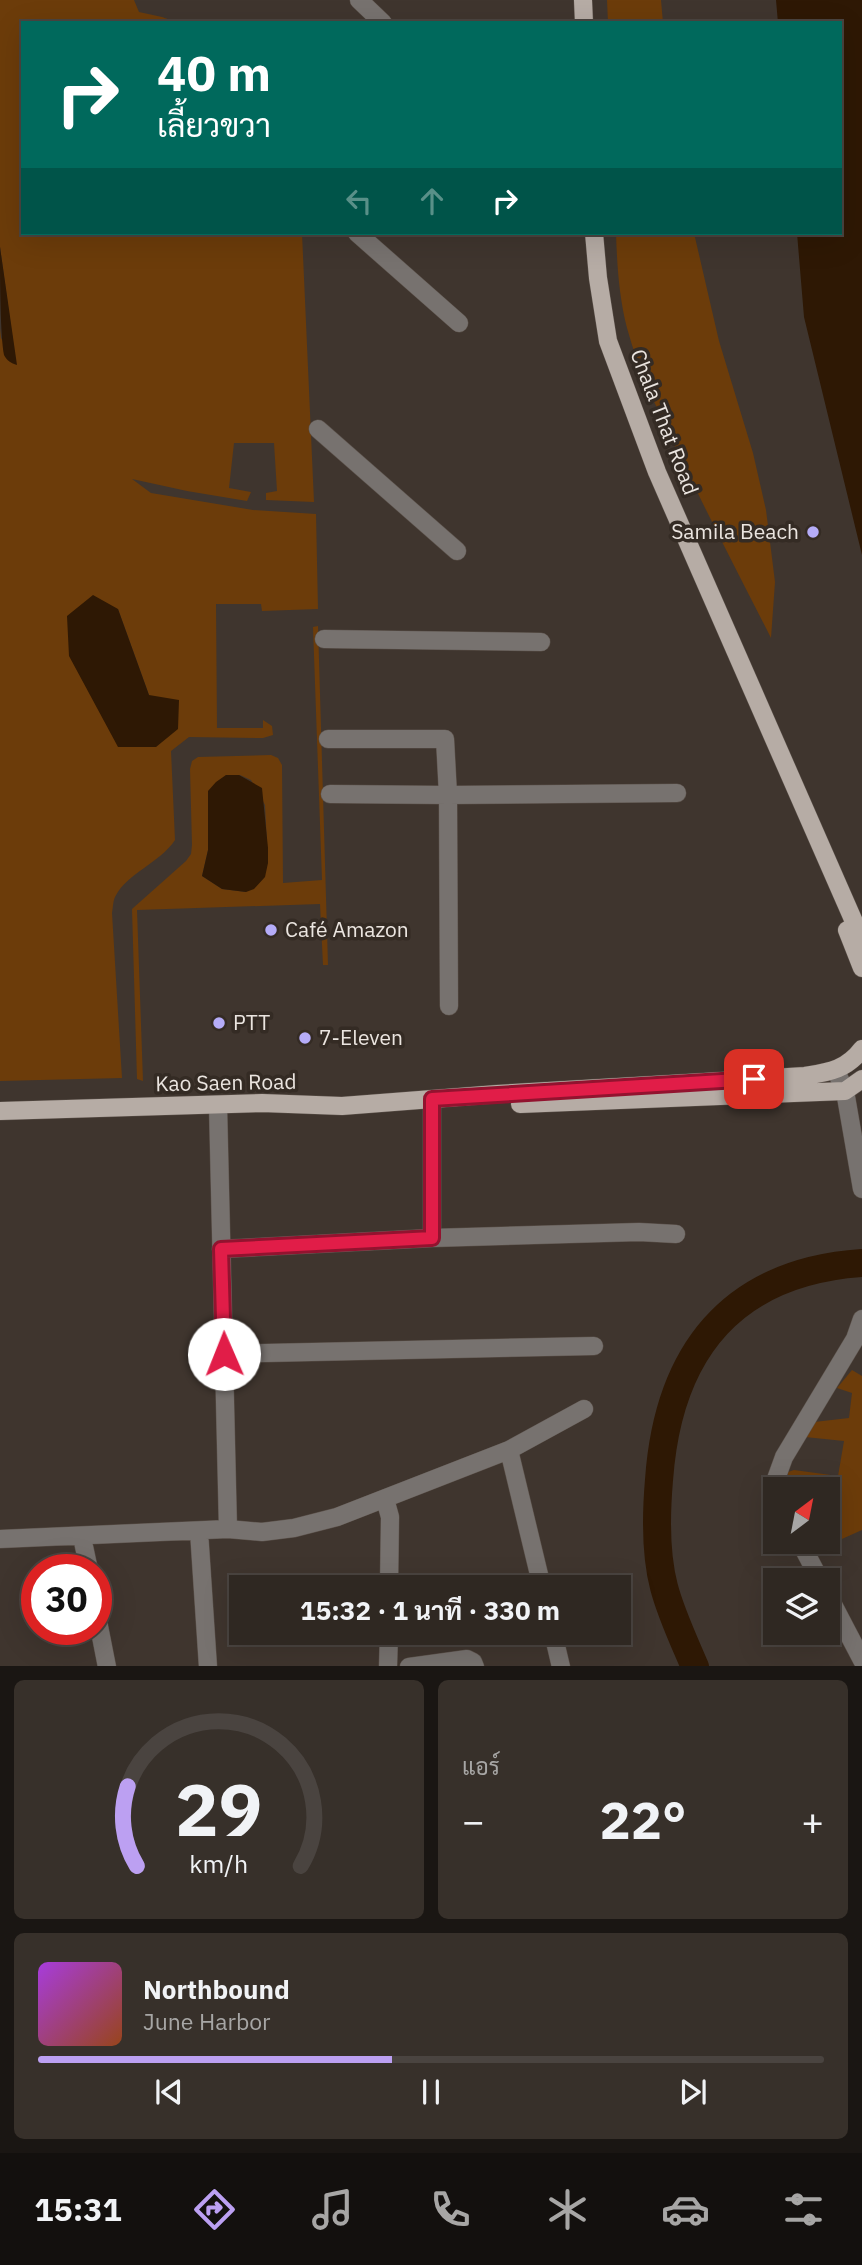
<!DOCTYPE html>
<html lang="th">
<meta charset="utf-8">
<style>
:root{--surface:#2f2822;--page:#37302a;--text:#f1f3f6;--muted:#a7a6a5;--line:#4a4440;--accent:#bca0f2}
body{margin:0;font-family:"IBM Plex Sans",Sarabun,sans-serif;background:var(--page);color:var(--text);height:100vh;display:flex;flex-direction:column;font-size:26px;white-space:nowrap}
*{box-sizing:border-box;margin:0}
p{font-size:23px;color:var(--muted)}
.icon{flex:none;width:38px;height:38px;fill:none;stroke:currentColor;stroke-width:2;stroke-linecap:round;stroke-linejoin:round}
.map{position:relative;height:1666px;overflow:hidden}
.panel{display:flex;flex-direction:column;gap:14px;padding:14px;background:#1a1613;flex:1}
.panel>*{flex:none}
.guide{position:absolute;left:21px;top:21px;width:821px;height:214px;border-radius:0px;box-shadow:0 7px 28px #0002,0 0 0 2px var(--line);background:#00695c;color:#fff;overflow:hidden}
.needle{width:46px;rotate:32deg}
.tools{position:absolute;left:763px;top:1477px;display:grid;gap:14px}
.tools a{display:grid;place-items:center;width:77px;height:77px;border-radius:0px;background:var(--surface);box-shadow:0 7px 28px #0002,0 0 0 2px var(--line);font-size:35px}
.speed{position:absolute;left:21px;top:1554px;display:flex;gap:14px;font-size:35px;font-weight:700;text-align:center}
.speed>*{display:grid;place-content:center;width:91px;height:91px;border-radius:50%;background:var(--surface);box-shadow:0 7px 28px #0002,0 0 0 2px var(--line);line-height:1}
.speed .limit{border:10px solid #d22;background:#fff;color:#111}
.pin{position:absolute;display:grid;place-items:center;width:60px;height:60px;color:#fff;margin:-30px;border-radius:14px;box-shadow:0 4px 10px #0006}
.me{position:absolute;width:77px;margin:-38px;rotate:359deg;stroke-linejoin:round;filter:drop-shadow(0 0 5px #0008)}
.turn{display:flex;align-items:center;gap:24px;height:147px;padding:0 21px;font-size:32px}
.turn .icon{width:91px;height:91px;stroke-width:2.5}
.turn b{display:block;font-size:49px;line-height:60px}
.lanes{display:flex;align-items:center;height:66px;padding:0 21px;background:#0003;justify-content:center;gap:35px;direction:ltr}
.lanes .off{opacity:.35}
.big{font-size:52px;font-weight:700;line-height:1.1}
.panel .widget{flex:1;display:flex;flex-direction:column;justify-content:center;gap:10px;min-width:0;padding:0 24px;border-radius:10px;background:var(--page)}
.panel .dial{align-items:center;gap:0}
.dial svg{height:182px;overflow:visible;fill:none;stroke:var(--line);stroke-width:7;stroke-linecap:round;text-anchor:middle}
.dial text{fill:var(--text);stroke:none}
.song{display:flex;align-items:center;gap:21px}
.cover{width:84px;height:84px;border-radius:10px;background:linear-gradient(135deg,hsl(280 70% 55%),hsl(20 70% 35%))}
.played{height:7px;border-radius:4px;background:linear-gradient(90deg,var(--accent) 45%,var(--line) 45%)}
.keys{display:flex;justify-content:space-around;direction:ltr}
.heat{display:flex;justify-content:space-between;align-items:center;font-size:38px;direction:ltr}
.panel .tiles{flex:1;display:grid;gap:14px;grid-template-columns:1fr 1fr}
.widget:last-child{grid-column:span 2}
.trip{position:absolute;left:229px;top:1575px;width:402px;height:70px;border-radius:0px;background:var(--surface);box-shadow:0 7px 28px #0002,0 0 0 2px var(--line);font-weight:700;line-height:70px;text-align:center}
.tabs{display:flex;height:112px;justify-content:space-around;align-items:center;background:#13100e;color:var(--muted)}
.tabs .icon{width:49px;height:49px}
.tabs .on{color:var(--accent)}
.tabs b{font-size:32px;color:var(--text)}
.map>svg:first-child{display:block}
.green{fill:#6c3c0a;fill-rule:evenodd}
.water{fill:#2e1804}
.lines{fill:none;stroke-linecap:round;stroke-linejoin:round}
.river{stroke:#2e1804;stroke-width:28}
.minor-casing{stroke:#5b514a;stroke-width:19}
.major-casing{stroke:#5b514a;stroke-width:19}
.minor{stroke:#77726f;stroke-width:18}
.major{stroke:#b6aca5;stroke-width:18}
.route-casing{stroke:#92132f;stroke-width:18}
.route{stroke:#e11d48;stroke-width:12}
.poi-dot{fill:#b5acf8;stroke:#342b24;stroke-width:2.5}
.labels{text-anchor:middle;stroke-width:7;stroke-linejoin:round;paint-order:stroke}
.street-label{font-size:21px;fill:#ebe5e0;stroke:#342b24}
.poi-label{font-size:21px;fill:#ebe5e0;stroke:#342b24;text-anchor:start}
</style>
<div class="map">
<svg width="862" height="1667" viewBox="0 0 862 1667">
<rect width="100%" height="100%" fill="#3f352e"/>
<path class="green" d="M0 0H134L139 12 162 17 179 23H23V233H302L314 502 266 500V493L277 491 274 443H234L229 488 251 492 247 501 187 491 132 479 151 493 253 510 316 514 318 609 262 611 261 604H216L217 728H263V720L272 726 273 735 263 738 189 737 171 751 175 840C160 863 127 873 115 897 113 901 113 908 112 913L122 1078 0 1081V328L1 338 16 364 0 247ZM118 609 149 695 118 747Z
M607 0H661L663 23H608Z
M616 233H694L719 341 753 453 766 510 775 582 771 638C741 579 711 521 682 461 662 419 639 373 627 328 619 297 617 265 616 233Z
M318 626 328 965H323L320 904 137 910 143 1081 137 1079 132 909 186 861 191 854 192 845 190 769 192 761 198 757 271 755 278 758 282 765 283 883 322 880 313 627ZM226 775H240L251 780 265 805 268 863 246 892 222 889 202 876 208 850V803Z
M852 1370 862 1376V1530L815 1551 811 1542H828V1489H788V1472L794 1470 838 1476 844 1441 805 1437 814 1422 849 1418 852 1393 837 1388Z"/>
<path class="water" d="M776 0H862V555L804 317 797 233H840V23H778Z
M0 247 17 365C11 363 7 361 4 355 0 334 0 272 0 247Z
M93 595 118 609 149 695 179 700 178 729 156 747H118L69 656 67 616Z
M226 775H239L262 788 268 848V863L265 877 254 889 246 892 222 889 202 876 208 850V791L216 782Z"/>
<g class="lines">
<path class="river" d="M695 1667C684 1641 671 1614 664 1587 655 1553 656 1515 659 1480 668 1354 730 1272 862 1263"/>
<defs>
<path id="minor" d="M359 0 383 23
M357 233 459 323
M318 429 457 551
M324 639 541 642
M328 739H445L448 795 449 1006
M330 794 448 795 677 793
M836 1071 845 1091 862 1189
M218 1105 228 1529
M432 1238V1099
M221 1249 432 1238 639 1232 676 1234
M224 1354 594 1346
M509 1450 542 1587
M776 1489V1479L784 1457 855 1339 862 1319
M385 1499 390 1517 389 1587
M199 1531 208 1667
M82 1537 89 1570
M0 1539 228 1529 262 1532 294 1528 337 1517 509 1450 584 1409
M800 1542 820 1580
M828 1595 862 1660
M96 1611 107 1667
M553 1633 561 1667
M388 1667 389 1633
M409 1667 467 1659 473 1662 475 1667"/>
<path id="major" d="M583 0 584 23
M594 233 598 278 608 341 657 472 862 940
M847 930 862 968
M520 1104 845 1091 862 1079
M0 1111 262 1103 342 1106 497 1094 805 1076C829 1072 846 1070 862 1049"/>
</defs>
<use href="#minor" class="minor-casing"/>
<use href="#major" class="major-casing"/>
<use href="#minor" class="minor"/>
<use href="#major" class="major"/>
</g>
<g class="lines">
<defs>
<path id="route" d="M224 1354 221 1249 432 1238V1099L754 1079"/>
</defs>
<use href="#route" class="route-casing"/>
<use href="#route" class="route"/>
</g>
<g class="poi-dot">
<circle cx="813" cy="532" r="7"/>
<circle cx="271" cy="930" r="7"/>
<circle cx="219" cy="1023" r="7"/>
<circle cx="305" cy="1038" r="7"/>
</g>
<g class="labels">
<g class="street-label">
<text transform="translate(664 422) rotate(69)" y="7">Chala That Road</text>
<text transform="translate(226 1083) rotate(-1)" y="7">Kao Saen Road</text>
</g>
<g class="poi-label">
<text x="799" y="539" text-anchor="end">Samila Beach</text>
<text x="285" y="937">Café Amazon</text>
<text x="233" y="1030">PTT</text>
<text x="319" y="1045">7-Eleven</text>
</g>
</g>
</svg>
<div class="tools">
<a><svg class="needle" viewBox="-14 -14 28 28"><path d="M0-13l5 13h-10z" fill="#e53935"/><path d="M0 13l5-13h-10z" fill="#a7a6a5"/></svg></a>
<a><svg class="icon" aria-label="layers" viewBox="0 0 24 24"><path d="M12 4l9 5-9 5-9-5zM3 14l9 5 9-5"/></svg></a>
</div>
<div class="speed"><div class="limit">30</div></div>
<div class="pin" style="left:754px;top:1079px;background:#d93025"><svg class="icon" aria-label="arrive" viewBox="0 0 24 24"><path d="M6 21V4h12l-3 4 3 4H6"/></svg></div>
<svg class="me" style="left:224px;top:1354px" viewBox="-20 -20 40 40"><circle r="19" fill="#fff"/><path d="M0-13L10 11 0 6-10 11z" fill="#e11d48"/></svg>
<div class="trip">15:32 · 1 นาที · 330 m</div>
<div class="guide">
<div class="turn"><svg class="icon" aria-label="right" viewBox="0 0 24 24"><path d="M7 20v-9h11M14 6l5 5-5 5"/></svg><div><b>40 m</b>เลี้ยวขวา</div></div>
<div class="lanes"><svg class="icon off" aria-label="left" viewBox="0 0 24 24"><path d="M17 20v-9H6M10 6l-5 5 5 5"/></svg><svg class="icon off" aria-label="ahead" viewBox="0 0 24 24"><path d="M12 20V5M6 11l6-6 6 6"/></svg><svg class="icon" aria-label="right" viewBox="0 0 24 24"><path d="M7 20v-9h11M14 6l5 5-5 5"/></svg></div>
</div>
</div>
<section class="panel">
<div class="tiles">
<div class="widget dial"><svg viewBox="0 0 100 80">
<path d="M14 69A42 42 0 1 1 86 69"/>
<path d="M14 69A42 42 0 0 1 10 34" stroke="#bca0f2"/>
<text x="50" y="56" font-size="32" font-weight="700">29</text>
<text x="50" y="72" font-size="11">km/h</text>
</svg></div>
<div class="widget"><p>แอร์</p>
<div class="heat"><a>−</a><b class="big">22°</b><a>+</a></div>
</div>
<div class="widget">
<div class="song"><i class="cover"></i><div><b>Northbound</b><p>June Harbor</p></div></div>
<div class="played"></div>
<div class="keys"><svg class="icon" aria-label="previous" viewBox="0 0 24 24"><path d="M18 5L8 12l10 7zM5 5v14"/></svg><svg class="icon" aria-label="pause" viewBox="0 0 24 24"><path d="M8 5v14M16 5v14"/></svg><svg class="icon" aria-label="next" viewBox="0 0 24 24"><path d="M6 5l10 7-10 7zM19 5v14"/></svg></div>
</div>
</div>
</section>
<nav class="tabs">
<b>15:31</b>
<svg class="icon on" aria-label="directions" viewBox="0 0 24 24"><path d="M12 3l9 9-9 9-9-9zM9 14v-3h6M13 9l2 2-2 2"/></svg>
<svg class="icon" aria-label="music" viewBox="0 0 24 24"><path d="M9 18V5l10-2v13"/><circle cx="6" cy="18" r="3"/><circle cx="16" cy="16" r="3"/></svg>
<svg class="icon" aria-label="phone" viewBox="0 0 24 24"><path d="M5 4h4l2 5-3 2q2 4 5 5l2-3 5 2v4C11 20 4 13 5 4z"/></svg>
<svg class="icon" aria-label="climate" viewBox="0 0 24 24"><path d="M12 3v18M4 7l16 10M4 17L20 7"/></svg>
<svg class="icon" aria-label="car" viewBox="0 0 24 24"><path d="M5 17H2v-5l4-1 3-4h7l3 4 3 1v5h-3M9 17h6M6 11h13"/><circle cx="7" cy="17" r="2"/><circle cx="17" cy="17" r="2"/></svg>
<svg class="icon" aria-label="filters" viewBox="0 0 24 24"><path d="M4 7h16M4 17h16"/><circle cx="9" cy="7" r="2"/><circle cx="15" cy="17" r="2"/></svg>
</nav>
